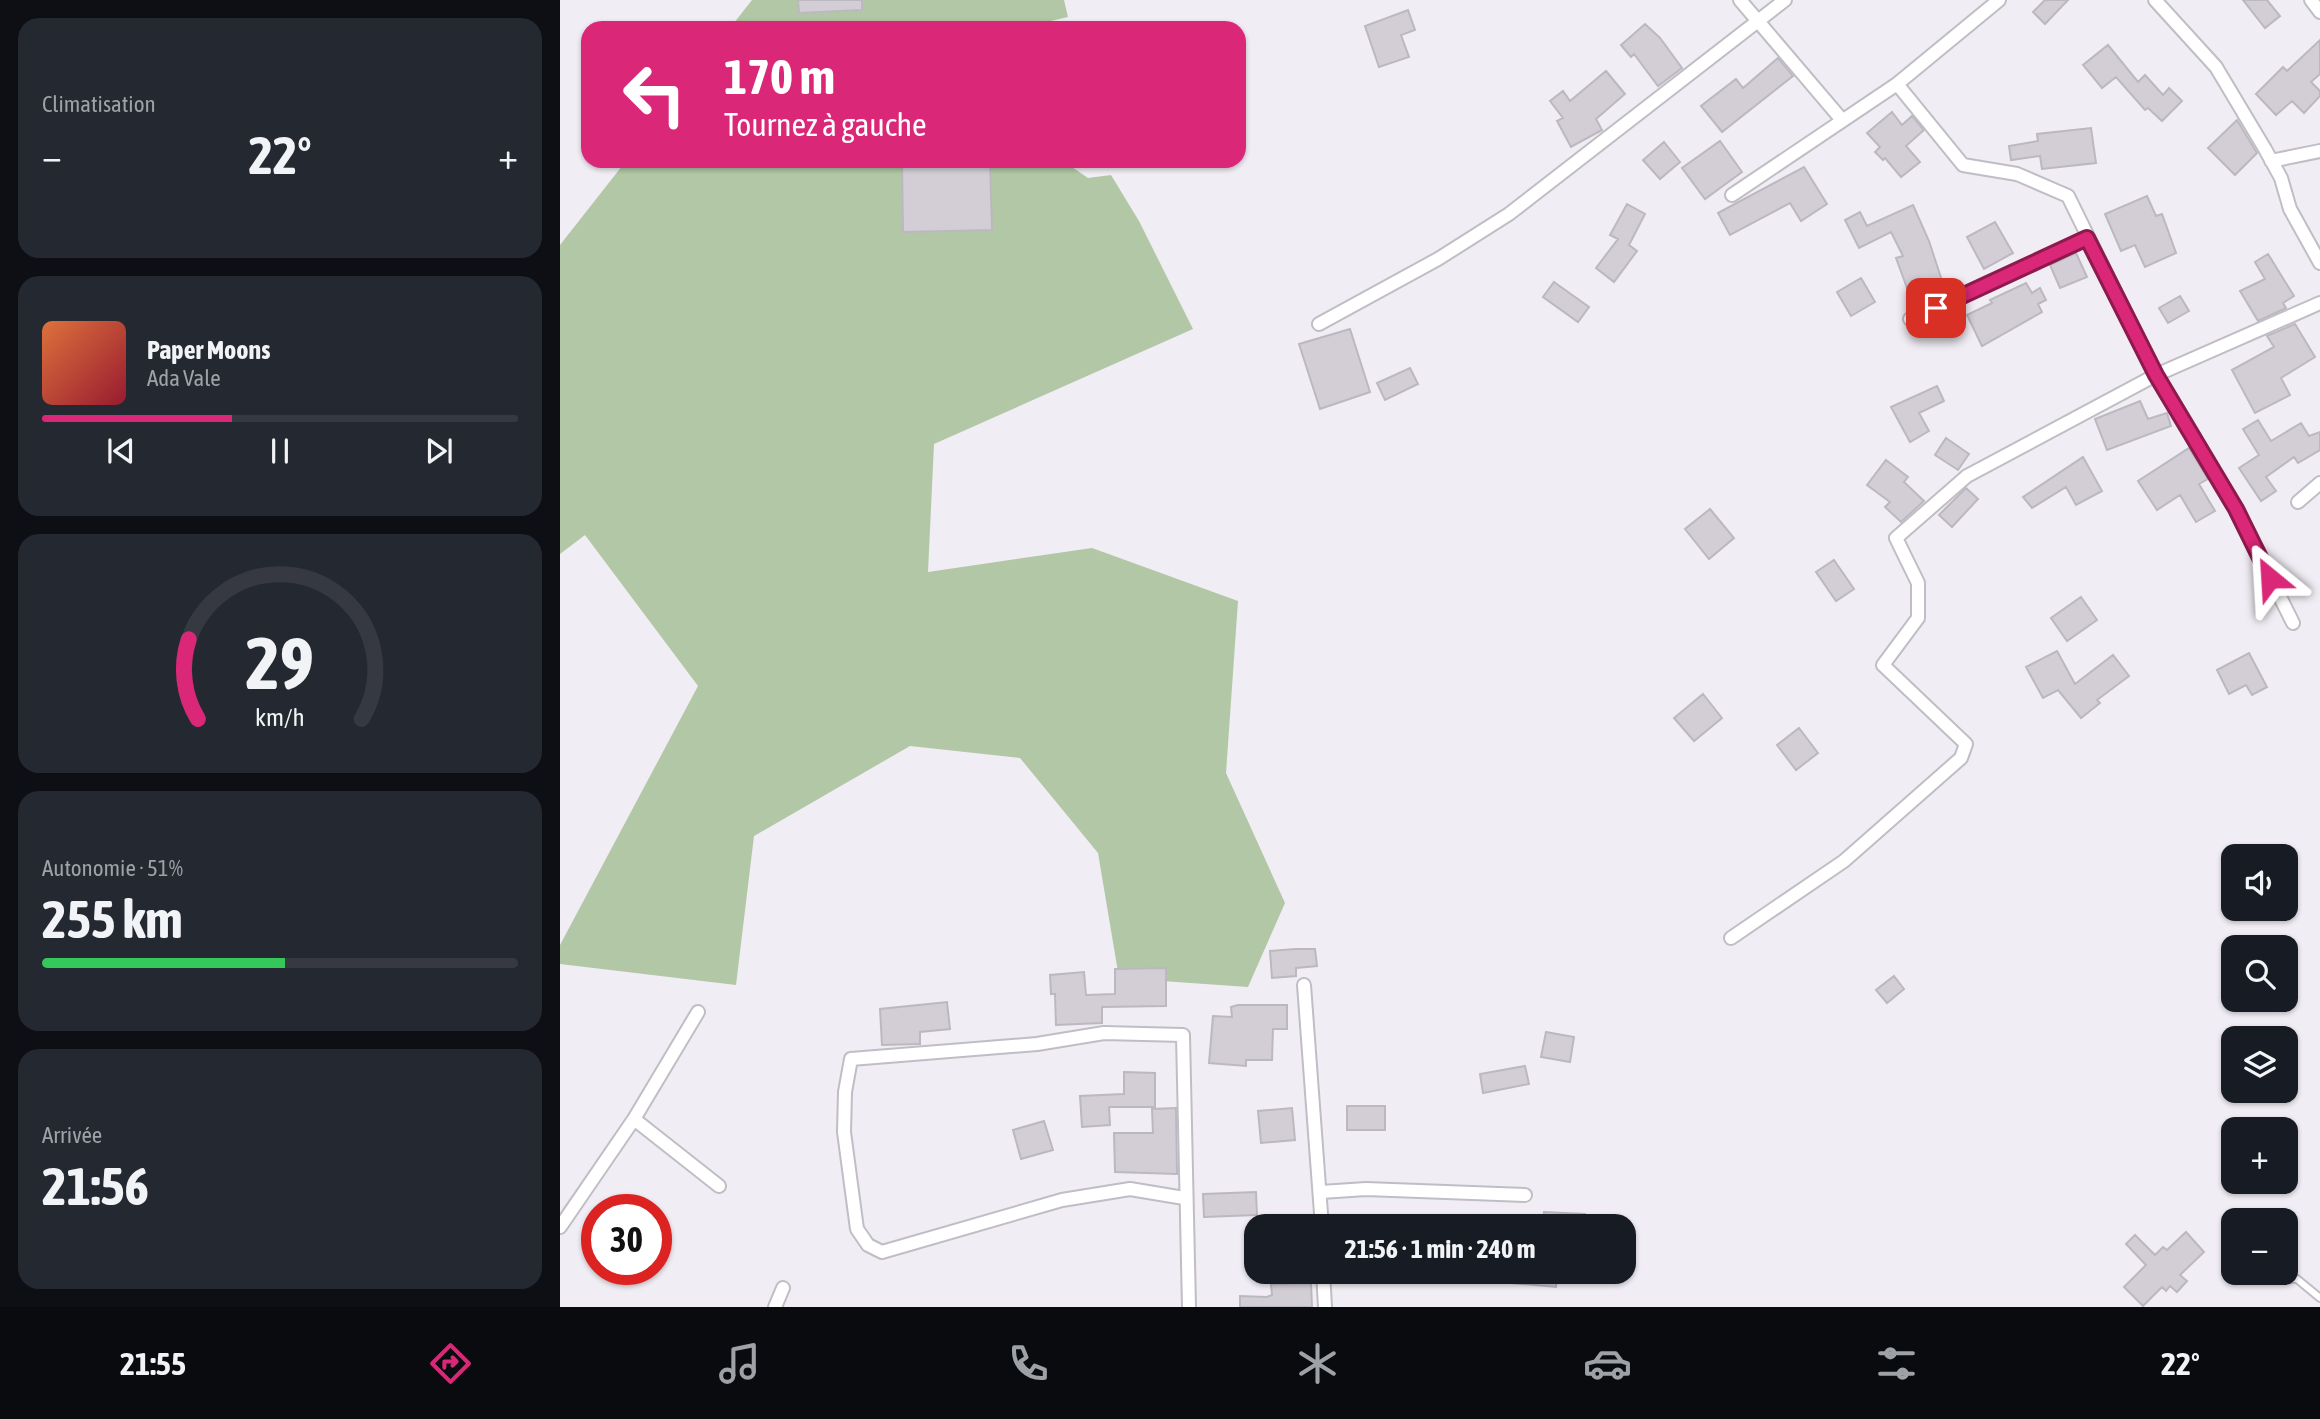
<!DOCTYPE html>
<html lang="fr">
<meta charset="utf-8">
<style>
:root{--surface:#171b24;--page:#242831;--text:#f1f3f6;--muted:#9ea1a6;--line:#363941;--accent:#db2777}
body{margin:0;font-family:"Asap Condensed",sans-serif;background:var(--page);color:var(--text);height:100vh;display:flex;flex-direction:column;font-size:26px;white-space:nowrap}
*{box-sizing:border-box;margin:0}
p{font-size:23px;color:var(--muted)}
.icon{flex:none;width:38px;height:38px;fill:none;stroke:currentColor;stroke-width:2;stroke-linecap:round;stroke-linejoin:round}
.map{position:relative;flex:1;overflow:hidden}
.panel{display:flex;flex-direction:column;gap:18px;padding:18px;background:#0d0f14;width:560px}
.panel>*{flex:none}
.top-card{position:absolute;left:21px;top:21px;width:665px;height:147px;border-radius:21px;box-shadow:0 2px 5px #0004;background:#db2777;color:#fff;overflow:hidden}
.buttons{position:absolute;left:1661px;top:844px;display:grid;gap:14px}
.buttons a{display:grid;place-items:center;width:77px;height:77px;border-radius:14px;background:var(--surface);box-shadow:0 2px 5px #0004;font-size:35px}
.speed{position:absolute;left:21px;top:1194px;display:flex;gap:14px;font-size:35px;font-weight:700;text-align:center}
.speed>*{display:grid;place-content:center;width:91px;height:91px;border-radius:50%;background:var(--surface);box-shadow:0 2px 5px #0004;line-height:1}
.speed .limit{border:10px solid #d22;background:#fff;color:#111}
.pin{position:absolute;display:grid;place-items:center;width:60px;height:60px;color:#fff;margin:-30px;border-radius:14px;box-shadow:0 4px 10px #0006}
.me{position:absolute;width:77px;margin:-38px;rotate:333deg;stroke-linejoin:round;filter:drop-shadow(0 0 5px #0008)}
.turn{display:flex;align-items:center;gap:24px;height:147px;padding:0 28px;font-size:32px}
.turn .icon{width:91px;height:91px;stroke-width:2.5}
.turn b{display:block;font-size:49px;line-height:60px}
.big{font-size:52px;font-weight:700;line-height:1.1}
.panel .widget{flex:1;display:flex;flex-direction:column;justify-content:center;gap:10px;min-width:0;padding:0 24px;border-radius:21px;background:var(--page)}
.panel .dial{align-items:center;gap:0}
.dial svg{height:182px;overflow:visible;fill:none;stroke:var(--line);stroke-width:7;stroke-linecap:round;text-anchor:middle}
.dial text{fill:var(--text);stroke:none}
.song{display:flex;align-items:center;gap:21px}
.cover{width:84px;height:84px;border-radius:10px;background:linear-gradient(135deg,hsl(20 70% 55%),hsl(350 70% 35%))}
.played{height:7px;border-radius:4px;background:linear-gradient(90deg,var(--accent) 40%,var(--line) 40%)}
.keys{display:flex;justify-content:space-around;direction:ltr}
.heat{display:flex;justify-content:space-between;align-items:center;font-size:38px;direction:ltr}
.charge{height:10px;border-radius:5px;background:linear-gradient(90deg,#34c759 51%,var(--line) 0)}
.trip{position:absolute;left:684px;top:1214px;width:392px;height:70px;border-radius:21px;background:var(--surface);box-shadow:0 2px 5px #0004;font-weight:700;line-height:70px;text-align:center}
.tab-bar{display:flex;height:112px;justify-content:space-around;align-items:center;background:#090b0e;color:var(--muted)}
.tab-bar .icon{width:49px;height:49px}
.tab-bar .on{color:var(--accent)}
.tab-bar b{font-size:32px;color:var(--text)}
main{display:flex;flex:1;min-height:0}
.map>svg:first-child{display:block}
.green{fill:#b2c7a6}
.building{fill:#d3ced6;stroke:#bcb8bf;stroke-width:2}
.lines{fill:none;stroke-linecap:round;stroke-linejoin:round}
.service-casing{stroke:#c1bdc4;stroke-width:10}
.minor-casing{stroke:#c1bdc4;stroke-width:16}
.service{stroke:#fff;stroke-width:6}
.minor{stroke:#fff;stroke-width:12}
.route-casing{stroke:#8e194d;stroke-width:18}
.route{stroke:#db2777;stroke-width:12}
</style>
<main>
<section class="panel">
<div class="widget"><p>Climatisation</p>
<div class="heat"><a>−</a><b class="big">22°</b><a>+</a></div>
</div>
<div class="widget">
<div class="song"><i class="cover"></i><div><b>Paper Moons</b><p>Ada Vale</p></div></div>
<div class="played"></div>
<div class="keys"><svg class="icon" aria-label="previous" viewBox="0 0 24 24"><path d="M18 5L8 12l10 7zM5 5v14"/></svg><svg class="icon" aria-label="pause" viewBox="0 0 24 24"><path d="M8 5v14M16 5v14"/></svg><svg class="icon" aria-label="next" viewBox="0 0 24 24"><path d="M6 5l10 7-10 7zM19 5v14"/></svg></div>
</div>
<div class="widget dial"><svg viewBox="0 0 100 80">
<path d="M14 69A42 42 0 1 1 86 69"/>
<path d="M14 69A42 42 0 0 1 10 34" stroke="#db2777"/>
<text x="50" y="56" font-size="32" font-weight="700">29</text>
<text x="50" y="72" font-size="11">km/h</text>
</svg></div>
<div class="widget"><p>Autonomie · 51%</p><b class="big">255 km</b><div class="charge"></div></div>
<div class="widget"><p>Arrivée</p><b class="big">21:56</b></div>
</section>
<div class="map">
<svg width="1760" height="1307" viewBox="0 0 1760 1307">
<rect width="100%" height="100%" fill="#f1edf4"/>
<path class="green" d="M192 0H504L508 17 461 28H170Z
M66 161H503L528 178 551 175 579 221 633 329 374 444 368 572 532 548 678 601 666 773 725 903 688 987 559 978 538 853 460 758 350 746 194 836 176 985 0 964V945L138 686 25 535 0 554V245Z"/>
<path class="building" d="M238 0H302V10L239 13Z
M1485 0H1508L1485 24 1473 12Z
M1683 0H1707L1720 16 1705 28Z
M848 10 855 30 841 35 849 57 819 67 805 26Z
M1085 24 1100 38 1122 68 1098 86 1074 54 1071 57 1061 45Z
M1760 40V74L1751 82 1760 91V96L1744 113 1732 101 1716 115 1696 94 1723 67 1727 71Z
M1548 45 1578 82 1585 75 1603 95 1609 88 1622 101 1602 121 1588 108 1585 110 1556 77 1542 88 1523 65Z
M1218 58 1233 76 1162 132 1141 106 1176 79 1183 88Z
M1046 71 1065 94 1036 119 1042 130 1011 147 997 121 1003 118 990 101 1003 91 1010 101Z
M1332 112 1342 125 1352 116 1364 130 1346 146 1360 162 1341 177 1325 158 1323 160 1315 152 1320 147 1307 133Z
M1677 120 1697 153 1675 175 1648 148Z
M1531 128 1536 163 1482 169 1480 156 1451 160 1449 146 1478 141 1477 134Z
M1160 141 1182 172 1145 199 1122 168Z
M1104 142 1120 162 1100 179 1083 160Z
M342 161H430L432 230 343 232Z
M1244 167 1267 204 1241 221 1230 203 1170 235 1158 213Z
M1587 196 1596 216 1602 214 1616 253 1585 267 1575 245 1561 251 1545 214Z
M1067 204 1085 214 1069 245 1077 251 1054 282 1036 268 1058 239 1050 235Z
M1353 205 1369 241 1383 284 1350 296 1336 258 1343 256 1331 232 1299 248 1285 220 1300 212 1307 226Z
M1435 222 1453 253 1424 269 1407 237Z
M1516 253 1527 277 1500 288 1490 265Z
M1708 254 1734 296 1723 303 1726 308 1698 321 1680 291 1705 279 1695 262Z
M1301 278 1315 302 1291 316 1277 292Z
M994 282 1029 307 1018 322 983 297Z
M1466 283 1472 293 1480 288 1486 300 1478 304 1482 312 1422 346 1407 315 1432 303 1430 300Z
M1620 296 1629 311 1608 323 1599 308Z
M1735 324 1755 357 1721 378 1730 395 1695 413 1672 370 1714 347 1707 336Z
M790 329 810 392 760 409 739 344Z
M850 368 858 384 825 400 817 383Z
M1377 386 1384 401 1359 413 1369 431 1350 442 1331 407Z
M1580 401 1588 419 1607 413 1611 426 1547 450 1535 419Z
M1698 420 1711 441 1741 423 1749 436 1760 432V450L1738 463 1734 457 1706 477 1716 491 1701 501 1679 468 1699 455 1683 429Z
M1386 438 1409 454 1398 470 1375 455Z
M1629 448 1648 479 1639 484 1655 511 1636 522 1620 495 1597 510 1578 481Z
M1523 457 1542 491 1516 505 1506 487 1472 508 1463 497Z
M1326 460 1348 477 1344 482 1364 501 1341 522 1325 507 1330 502 1307 485Z
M1406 488 1418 499 1392 527 1379 515Z
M1150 509 1174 538 1149 559 1125 529Z
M1274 560 1294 589 1276 601 1256 572Z
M1521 597 1537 620 1507 641 1491 618Z
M1497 651 1515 684 1553 655 1569 676 1537 700 1540 703 1521 718 1498 690 1483 698 1466 667Z
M1689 653 1707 687 1692 695 1686 685 1669 694 1657 670Z
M1143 694 1162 718 1134 741 1114 718Z
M1239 728 1258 753 1236 770 1217 745Z
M735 949H755L757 966 736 968V976L712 978 710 951Z
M606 968V1006L542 1007V1023L496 1025 495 994H491L490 975 524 972 526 995 555 994V969Z
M1334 976 1344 989 1327 1003 1316 990Z
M387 1002 390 1029 360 1032V1044L322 1045 320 1009Z
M678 1005H727V1029H713L712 1060H686V1066L649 1063 653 1016 672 1017 671 1007Z
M986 1032 1014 1037 1010 1062 981 1057Z
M965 1066 969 1084 923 1093 920 1074Z
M564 1072 595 1073V1107H549L550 1125 522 1127 520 1096 564 1094Z
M787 1106H825V1130H787Z
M616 1108 617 1174 555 1172 554 1133H593L592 1109Z
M732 1108 735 1140 701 1143 698 1111Z
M484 1121 493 1150 461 1159 453 1130Z
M696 1192 697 1215 644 1217 643 1194Z
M984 1212 1025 1214 1024 1227H983Z
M1626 1232 1644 1252 1620 1275 1627 1281 1617 1292 1610 1286 1606 1291 1602 1287 1583 1306 1564 1287 1586 1265 1566 1244 1575 1235 1595 1255 1603 1247 1607 1250Z
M953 1272H997L996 1287 952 1283Z
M751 1283 752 1307H680V1296L707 1297 712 1295 711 1284Z"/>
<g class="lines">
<defs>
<path id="service" d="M1694 1277 1737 1279 1760 1298"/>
<path id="minor" d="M1180 0 1282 120
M1595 0 1656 67 1705 149 1721 178 1730 209 1760 263
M1751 0 1760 12
M1337 84 1403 165 1457 174 1508 196 1596 375 1676 509 1733 623
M1711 161 1760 151
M1172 195 1337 84 1439 0
M1350 319 1527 238
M759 324 878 259 949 214 1225 0
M1738 502 1760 483
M1171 938 1284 861 1401 758 1406 744 1323 665 1358 618V583L1336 538 1407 476 1596 375 1760 303
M744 985 762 1227
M74 1119 159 1186
M761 1192 806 1189 965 1195
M624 1198 570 1189 502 1200 322 1252 308 1245 297 1229 284 1132 285 1092 291 1059 477 1044 544 1033 623 1035 629 1307
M0 1227 74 1119 138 1012
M763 1272 765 1307
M215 1307 223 1288"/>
</defs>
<use href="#service" class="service-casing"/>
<use href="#minor" class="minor-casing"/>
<use href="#service" class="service"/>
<use href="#minor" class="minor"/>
</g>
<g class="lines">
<defs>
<path id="route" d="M1376 308 1527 238 1596 375 1676 509 1710 578"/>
</defs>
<use href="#route" class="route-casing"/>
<use href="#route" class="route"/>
</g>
</svg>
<div class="buttons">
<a><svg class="icon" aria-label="sound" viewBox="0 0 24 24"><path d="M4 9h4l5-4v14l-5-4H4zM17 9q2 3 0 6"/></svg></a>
<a><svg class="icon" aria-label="search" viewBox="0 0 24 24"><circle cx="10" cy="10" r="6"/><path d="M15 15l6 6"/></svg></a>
<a><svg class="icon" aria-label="layers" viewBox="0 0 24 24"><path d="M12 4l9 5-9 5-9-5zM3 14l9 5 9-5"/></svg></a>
<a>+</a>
<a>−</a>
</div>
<div class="speed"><div class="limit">30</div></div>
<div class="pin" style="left:1376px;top:308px;background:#d93025"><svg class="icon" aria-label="arrive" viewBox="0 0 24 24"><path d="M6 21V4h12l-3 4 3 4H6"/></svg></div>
<svg class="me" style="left:1710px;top:578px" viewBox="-20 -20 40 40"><path d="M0-17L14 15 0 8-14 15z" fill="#db2777" stroke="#fff" stroke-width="4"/></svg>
<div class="trip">21:56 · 1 min · 240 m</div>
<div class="top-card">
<div class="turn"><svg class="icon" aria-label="left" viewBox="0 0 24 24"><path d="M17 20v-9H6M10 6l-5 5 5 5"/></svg><div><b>170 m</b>Tournez à gauche</div></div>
</div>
</div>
</main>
<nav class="tab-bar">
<b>21:55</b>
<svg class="icon on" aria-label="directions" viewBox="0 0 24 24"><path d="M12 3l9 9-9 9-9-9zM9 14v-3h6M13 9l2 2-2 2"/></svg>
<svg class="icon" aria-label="music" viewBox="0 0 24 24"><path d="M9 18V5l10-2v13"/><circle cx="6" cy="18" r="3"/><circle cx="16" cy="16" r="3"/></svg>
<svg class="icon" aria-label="phone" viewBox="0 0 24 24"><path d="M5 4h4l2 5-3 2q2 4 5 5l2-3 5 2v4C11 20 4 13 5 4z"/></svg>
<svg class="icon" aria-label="climate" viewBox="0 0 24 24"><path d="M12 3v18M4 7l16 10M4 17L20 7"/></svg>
<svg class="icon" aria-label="car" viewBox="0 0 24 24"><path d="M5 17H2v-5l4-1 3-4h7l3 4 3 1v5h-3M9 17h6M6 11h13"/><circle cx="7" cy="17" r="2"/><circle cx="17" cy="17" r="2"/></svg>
<svg class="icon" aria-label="filters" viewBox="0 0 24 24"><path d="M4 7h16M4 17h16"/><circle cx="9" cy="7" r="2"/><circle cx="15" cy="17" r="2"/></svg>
<b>22°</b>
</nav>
